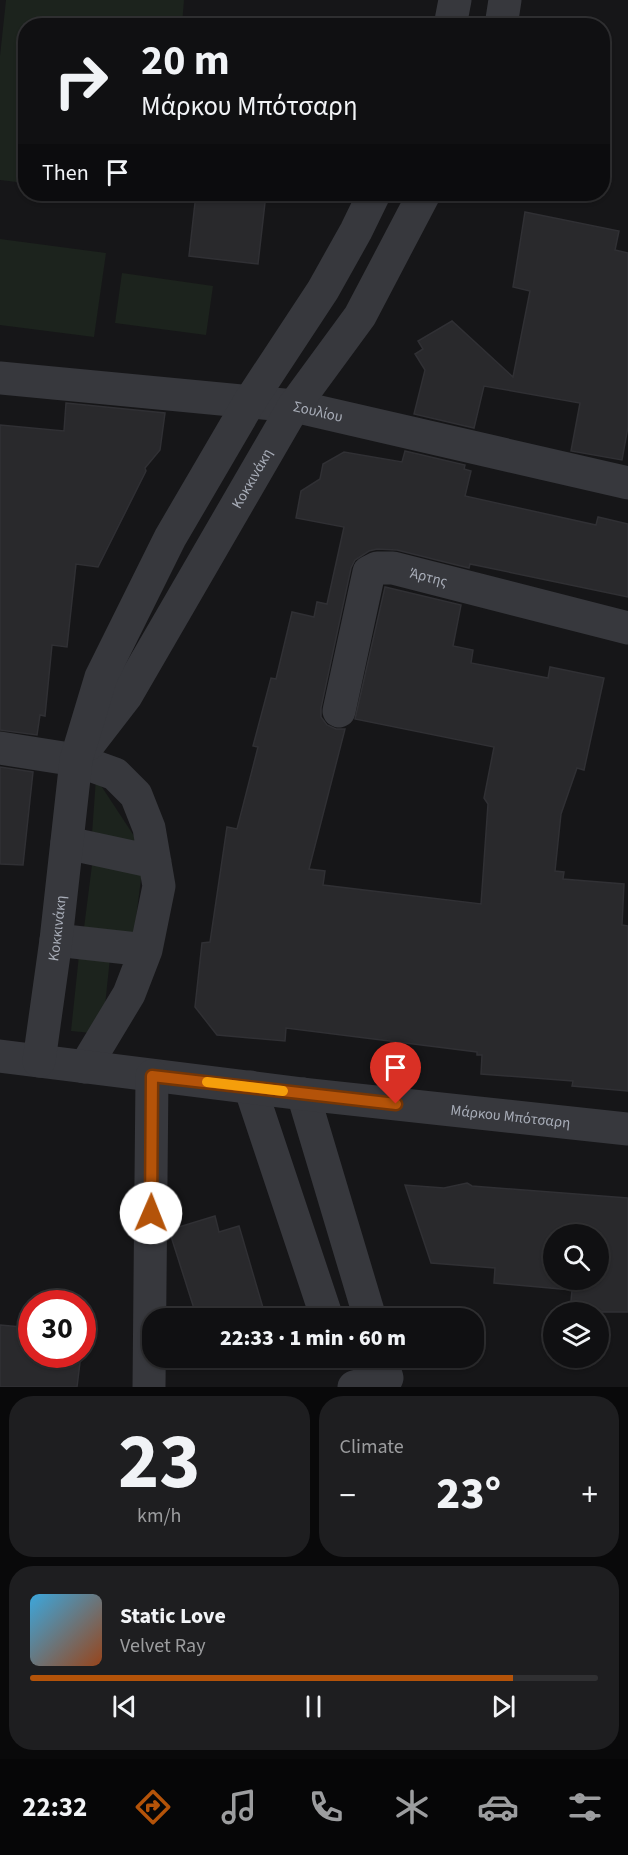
<!DOCTYPE html>
<meta charset="utf-8">
<style>
:root{--surface:#101012;--page:#1e1e20;--text:#f1f3f6;--muted:#9c9d9f;--line:#303032;--accent:#b45309}
body{margin:0;font-family:"Source Sans 3",sans-serif;background:var(--page);color:var(--text);height:100vh;display:flex;flex-direction:column;font-size:22px;white-space:nowrap}
*{box-sizing:border-box;margin:0}
p{font-size:20px;color:var(--muted)}
.icon{flex:none;width:33px;height:33px;fill:none;stroke:currentColor;stroke-width:2;stroke-linecap:round;stroke-linejoin:round}
.map{position:relative;height:1387px;overflow:hidden}
.details{display:flex;flex-direction:column;gap:9px;padding:9px;background:#09090a;flex:1}
.details>*{flex:none}
.hud{position:absolute;left:18px;top:18px;width:592px;height:183px;border-radius:24px;box-shadow:0 2px 4px #0004,0 0 0 2px var(--line);background:#101012;color:var(--text);overflow:hidden}
.buttons{position:absolute;left:543px;top:1224px;display:grid;gap:12px}
.buttons a{display:grid;place-items:center;width:66px;height:66px;border-radius:50%;background:var(--surface);box-shadow:0 2px 4px #0004,0 0 0 2px var(--line);font-size:30px}
.speed{position:absolute;left:18px;top:1290px;display:flex;gap:12px;font-size:30px;font-weight:700;text-align:center}
.speed>*{display:grid;place-content:center;width:78px;height:78px;border-radius:50%;background:var(--surface);box-shadow:0 2px 4px #0004,0 0 0 2px var(--line);line-height:1}
.speed .limit{border:9px solid #d22;background:#fff;color:#111}
.pin{position:absolute;display:grid;place-items:center;width:51px;height:51px;color:#fff;margin:-62px -26px;border-radius:50% 50% 50% 0;rotate:-45deg;box-shadow:0 0 6px #0007}
.pin .icon{rotate:45deg}
.me{position:absolute;width:66px;margin:-33px;rotate:1deg;stroke-linejoin:round;filter:drop-shadow(0 0 4px #0008)}
.turn{display:flex;align-items:center;gap:21px;height:126px;padding:0 24px;font-size:27px}
.turn .icon{width:78px;height:78px;stroke-width:2.5}
.turn b{display:block;font-size:42px;line-height:51px}
.then{display:flex;align-items:center;height:57px;padding:0 24px;background:#0003;gap:12px;font-size:22px}
.big{font-size:45px;font-weight:800;line-height:1.1}
.details .widget{flex:1;display:flex;flex-direction:column;justify-content:center;gap:9px;min-width:0;padding:0 21px;border-radius:24px;background:var(--page)}
.details .dial{align-items:center;gap:0}
.dial b{font-size:78px;line-height:1}
.song{display:flex;align-items:center;gap:18px}
.cover{width:72px;height:72px;border-radius:9px;background:linear-gradient(135deg,hsl(200 70% 55%),hsl(20 70% 35%))}
.played{height:6px;border-radius:3px;background:linear-gradient(90deg,var(--accent) 85%,var(--line) 85%)}
.keys{display:flex;justify-content:space-around;direction:ltr}
.heat{display:flex;justify-content:space-between;align-items:center;font-size:33px;direction:ltr}
.details .tiles{flex:1;display:grid;gap:9px;grid-template-columns:1fr 1fr}
.widget:last-child{grid-column:span 2}
.trip{position:absolute;left:142px;top:1308px;width:342px;height:60px;border-radius:24px;background:var(--surface);box-shadow:0 2px 4px #0004,0 0 0 2px var(--line);font-weight:800;line-height:60px;text-align:center}
.tab-bar{display:flex;height:96px;justify-content:space-around;align-items:center;background:#060607;color:var(--muted)}
.tab-bar .icon{width:42px;height:42px}
.tab-bar .active{color:var(--accent)}
.tab-bar b{font-size:27px;color:var(--text)}
.map>svg:first-child{display:block}
.green{fill:#1c231d}
.building{fill:#29292c;stroke:#303034;stroke-width:1.5;fill-rule:evenodd}
.lines{fill:none;stroke-linecap:round;stroke-linejoin:round}
.pedestrian{stroke:#37383d;stroke-width:33}
.minor{stroke:#37383d;stroke-width:33}
.route-casing{stroke:#753606;stroke-width:15}
.route{stroke:#b45309;stroke-width:10}
.slow{stroke:#f59e0b;stroke-width:10}
.labels{text-anchor:middle;stroke-width:6;stroke-linejoin:round;paint-order:stroke}
.street-label{font-size:15px;fill:#a8adb8;stroke:#111113}
</style>
<div class="map">
<svg width="628" height="1387" viewBox="0 0 628 1387">
<rect width="100%" height="100%" fill="#161618"/>
<path class="green" d="M6 0H184L182 25 26 26 25 183 0 180V56Z
M0 239 106 253 94 337 0 325Z
M122 273 213 286 206 335 115 323Z
M96 778 138 842 92 834Z
M92 865 142 871 134 934 84 928Z
M79 955 110 958 102 1034 71 1031Z"/>
<path class="building" d="M196 194H266L258 264 189 256Z
M525 212 619 231 615 250 628 253V427L622 460 571 451 580 403 484 386 474 428 414 414 425 370 415 354 423 349 418 341 452 321 513 377 530 291 513 287Z
M66 403 165 413 160 450 145 468 146 471 98 567 76 564 67 647 52 645 45 716 40 715 37 735 0 730V425L64 431Z
M405 451 465 465 464 469 471 471 465 496 596 525 598 517 628 524V597L470 564 469 568 397 550 377 549 369 551 355 560 351 568 321 708V717L327 725 336 729H345L309 869 325 871 323 885 481 904 488 804 484 798 494 747 355 719 385 587 461 605 453 646 473 650 471 663 548 678 550 667 604 678 584 770 577 768 561 814 555 871 564 872 563 879 624 884 622 925 628 926V1091L572 1086 573 1081 481 1074 482 1055H477V1052L286 1028 285 1041 217 1035 195 1007 202 943 210 942 227 827 237 829 258 747 253 746 271 678 276 679 292 612 314 617 317 602 327 604 344 527 296 518 301 491 320 479 323 464 344 452 402 462Z
M0 767 33 772 23 865 0 864Z
M467 1183 472 1186 628 1198V1312H570L572 1290 494 1283 495 1268 431 1263 405 1185 444 1188ZM554 1234H598V1280H554Z
M215 1216 219 1232 239 1226 266 1318H197L169 1230Z
M0 1325 32 1328V1354H81L77 1387H0Z"/>
<g class="lines">
<path class="pedestrian" d="M76 760 115 774 136 795 149 828 159 886 146 950 129 994 85 1067
M67 843 155 862
M56 940 146 950
M250 1087 327 1318
M303 1094 370 1318
M354 1387 387 1378 381 1358"/>
<g class="minor">
<path d="M450 26 455 0"/>
<path d="M501 26 505 0"/>
<path id="s1" d="M0 378 294 406 628 483"/>
<path id="s2" d="M339 711 369 572 377 568H393L628 628"/>
<path id="s3" d="M89 744 126 696 294 406 360 316 424 194"/>
<path d="M0 748 76 760"/>
<path id="s4" d="M0 1056 303 1094 628 1129"/>
<path id="s5" d="M39 1061 56 940 76 760 101 677 170 538 250 401 323 290 356 231 374 194"/>
<path d="M149 1387 152 1076"/>
</g>
</g>
<g class="lines">
<defs>
<path id="route" d="M151 1213 152 1076 396 1104"/>
</defs>
<use href="#route" class="route-casing"/>
<use href="#route" class="route"/>
<path class="slow" d="M207 1082 283 1091"/>
</g>
<g class="labels">
<g class="street-label">
<text dy="5" stroke="none"><textPath href="#s1" startOffset="320">Σουλίου</textPath></text>
<text dy="5" stroke="none"><textPath href="#s3" startOffset="312">Κοκκινάκη</textPath></text>
<text dy="5" stroke="none"><textPath href="#s2" startOffset="204">Άρτης</textPath></text>
<text dy="5" stroke="none"><textPath href="#s5" startOffset="134">Κοκκινάκη</textPath></text>
<text dy="5" stroke="none"><textPath href="#s4" startOffset="514">Μάρκου Μπότσαρη</textPath></text>
</g>
</g>
</svg>
<div class="buttons">
<a><svg class="icon" aria-label="search" viewBox="0 0 24 24"><circle cx="10" cy="10" r="6"/><path d="M15 15l6 6"/></svg></a>
<a><svg class="icon" aria-label="layers" viewBox="0 0 24 24"><path d="M12 4l9 5-9 5-9-5zM3 14l9 5 9-5"/></svg></a>
</div>
<div class="speed"><div class="limit">30</div></div>
<div class="pin" style="left:396px;top:1104px;background:#d93025"><svg class="icon" aria-label="arrive" viewBox="0 0 24 24"><path d="M6 21V4h12l-3 4 3 4H6"/></svg></div>
<svg class="me" style="left:151px;top:1213px" viewBox="-20 -20 40 40"><circle r="19" fill="#fff"/><path d="M0-13L10 11 0 6-10 11z" fill="#b45309"/></svg>
<div class="trip">22:33 · 1 min · 60 m</div>
<div class="hud">
<div class="turn"><svg class="icon" aria-label="right" viewBox="0 0 24 24"><path d="M7 20v-9h11M14 6l5 5-5 5"/></svg><div><b>20 m</b>Μάρκου Μπότσαρη</div></div>
<div class="then">Then<svg class="icon" aria-label="arrive" viewBox="0 0 24 24"><path d="M6 21V4h12l-3 4 3 4H6"/></svg></div>
</div>
</div>
<section class="details">
<div class="tiles">
<div class="widget dial"><b>23</b><p>km/h</p></div>
<div class="widget"><p>Climate</p>
<div class="heat"><a>−</a><b class="big">23°</b><a>+</a></div>
</div>
<div class="widget">
<div class="song"><i class="cover"></i><div><b>Static Love</b><p>Velvet Ray</p></div></div>
<div class="played"></div>
<div class="keys"><svg class="icon" aria-label="previous" viewBox="0 0 24 24"><path d="M18 5L8 12l10 7zM5 5v14"/></svg><svg class="icon" aria-label="pause" viewBox="0 0 24 24"><path d="M8 5v14M16 5v14"/></svg><svg class="icon" aria-label="next" viewBox="0 0 24 24"><path d="M6 5l10 7-10 7zM19 5v14"/></svg></div>
</div>
</div>
</section>
<nav class="tab-bar">
<b>22:32</b>
<svg class="icon active" aria-label="directions" viewBox="0 0 24 24"><path d="M12 3l9 9-9 9-9-9zM9 14v-3h6M13 9l2 2-2 2"/></svg>
<svg class="icon" aria-label="music" viewBox="0 0 24 24"><path d="M9 18V5l10-2v13"/><circle cx="6" cy="18" r="3"/><circle cx="16" cy="16" r="3"/></svg>
<svg class="icon" aria-label="phone" viewBox="0 0 24 24"><path d="M5 4h4l2 5-3 2q2 4 5 5l2-3 5 2v4C11 20 4 13 5 4z"/></svg>
<svg class="icon" aria-label="climate" viewBox="0 0 24 24"><path d="M12 3v18M4 7l16 10M4 17L20 7"/></svg>
<svg class="icon" aria-label="car" viewBox="0 0 24 24"><path d="M5 17H2v-5l4-1 3-4h7l3 4 3 1v5h-3M9 17h6M6 11h13"/><circle cx="7" cy="17" r="2"/><circle cx="17" cy="17" r="2"/></svg>
<svg class="icon" aria-label="filters" viewBox="0 0 24 24"><path d="M4 7h16M4 17h16"/><circle cx="9" cy="7" r="2"/><circle cx="15" cy="17" r="2"/></svg>
</nav>
